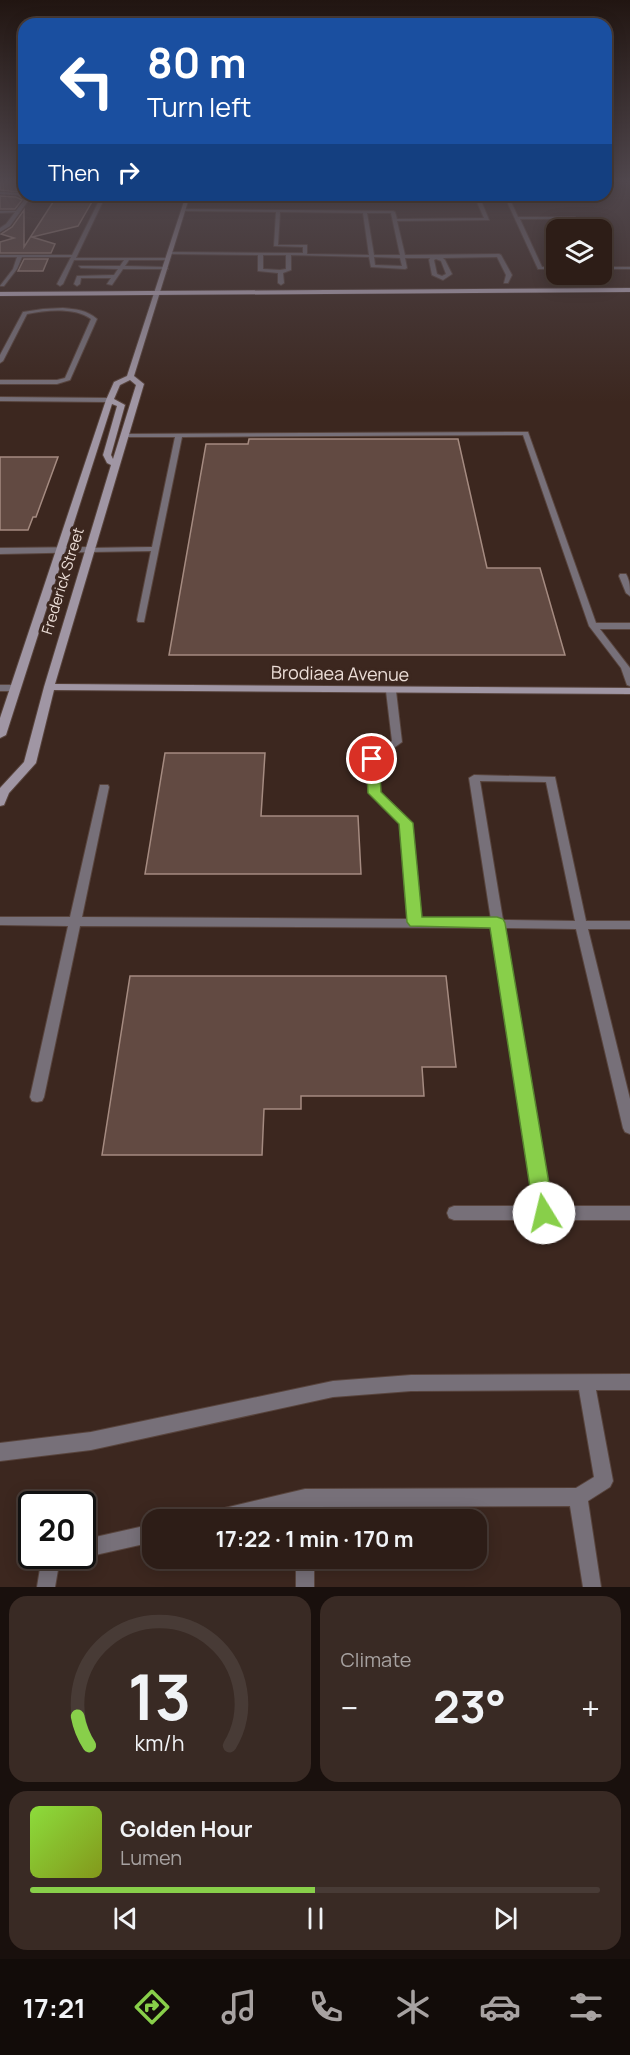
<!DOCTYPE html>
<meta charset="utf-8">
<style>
:root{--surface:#2d1d17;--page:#392a24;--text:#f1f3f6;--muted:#a7a2a1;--line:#483b36;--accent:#88cf4a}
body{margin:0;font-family:Manrope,sans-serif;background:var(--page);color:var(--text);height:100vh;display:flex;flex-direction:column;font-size:22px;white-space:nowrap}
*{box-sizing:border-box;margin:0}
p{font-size:20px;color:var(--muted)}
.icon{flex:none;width:33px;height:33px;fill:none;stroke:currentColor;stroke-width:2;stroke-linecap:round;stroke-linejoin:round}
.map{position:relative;height:1587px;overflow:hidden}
.side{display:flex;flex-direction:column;gap:9px;padding:9px;background:#19100d;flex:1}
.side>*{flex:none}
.hud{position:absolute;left:18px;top:18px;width:594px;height:183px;border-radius:18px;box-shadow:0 3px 15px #0003,0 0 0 2px var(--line);background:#1a4fa0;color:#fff;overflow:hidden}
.fabs{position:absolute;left:546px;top:219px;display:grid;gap:12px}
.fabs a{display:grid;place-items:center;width:66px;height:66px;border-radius:12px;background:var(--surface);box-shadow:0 3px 15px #0003,0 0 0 2px var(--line);font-size:30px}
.speed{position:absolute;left:18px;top:1491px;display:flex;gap:12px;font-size:30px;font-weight:700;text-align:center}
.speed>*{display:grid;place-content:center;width:78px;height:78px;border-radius:50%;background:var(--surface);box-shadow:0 3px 15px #0003,0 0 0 2px var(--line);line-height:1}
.speed .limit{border:3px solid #111;border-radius:9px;background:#fff;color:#111}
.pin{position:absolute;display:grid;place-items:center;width:51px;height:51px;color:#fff;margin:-26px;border:3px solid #fff;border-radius:50%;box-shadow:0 2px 6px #0007}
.me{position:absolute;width:66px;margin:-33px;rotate:351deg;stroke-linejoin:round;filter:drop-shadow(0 0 4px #0008)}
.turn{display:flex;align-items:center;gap:21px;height:126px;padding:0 30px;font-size:27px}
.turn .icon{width:78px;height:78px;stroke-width:2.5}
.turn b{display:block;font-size:42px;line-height:51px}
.then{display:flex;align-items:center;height:57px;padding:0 30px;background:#0003;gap:12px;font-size:22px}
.big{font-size:45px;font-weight:700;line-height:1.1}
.side .card{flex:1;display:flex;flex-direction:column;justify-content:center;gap:9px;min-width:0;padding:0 21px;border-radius:18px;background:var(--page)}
.side .dial{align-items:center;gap:0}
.dial svg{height:156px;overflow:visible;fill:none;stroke:var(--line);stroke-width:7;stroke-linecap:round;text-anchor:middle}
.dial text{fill:var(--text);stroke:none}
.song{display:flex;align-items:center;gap:18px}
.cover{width:72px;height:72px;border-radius:9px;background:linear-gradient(135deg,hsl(90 70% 55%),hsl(70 70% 35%))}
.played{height:6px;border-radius:3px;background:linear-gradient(90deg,var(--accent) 50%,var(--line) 50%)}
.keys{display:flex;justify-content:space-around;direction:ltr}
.heat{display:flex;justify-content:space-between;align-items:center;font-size:33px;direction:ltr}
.side .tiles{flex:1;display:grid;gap:9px;grid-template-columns:1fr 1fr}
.card:last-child{grid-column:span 2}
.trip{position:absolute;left:142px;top:1509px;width:345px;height:60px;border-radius:18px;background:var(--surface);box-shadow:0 3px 15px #0003,0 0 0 2px var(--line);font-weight:700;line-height:60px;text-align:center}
.menu{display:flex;height:96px;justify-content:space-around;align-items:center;background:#120c09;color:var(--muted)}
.menu .icon{width:42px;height:42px}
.menu .selected{color:var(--accent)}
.menu b{font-size:27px;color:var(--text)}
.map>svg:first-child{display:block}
.building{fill:#624a42;stroke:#a58b81;stroke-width:1.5}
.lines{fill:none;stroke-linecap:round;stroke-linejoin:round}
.lane-casing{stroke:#58443d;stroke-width:2}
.street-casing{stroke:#58443d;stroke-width:2}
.secondary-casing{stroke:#58443d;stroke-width:2}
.primary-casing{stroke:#58443d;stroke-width:1}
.lane{fill:#777079;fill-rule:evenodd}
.street{fill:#777079;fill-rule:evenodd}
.secondary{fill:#a096a4;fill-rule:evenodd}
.primary{fill:#c0b3c6;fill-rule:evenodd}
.route{fill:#88cf4a;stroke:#588730;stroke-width:1.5}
.labels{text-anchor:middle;stroke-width:6;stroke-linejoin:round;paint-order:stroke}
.far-street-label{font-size:15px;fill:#ecded8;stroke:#3c271f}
.street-label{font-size:18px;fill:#ecded8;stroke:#3c271f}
</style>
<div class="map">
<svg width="630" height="1587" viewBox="0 0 630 1587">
<rect width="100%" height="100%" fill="#3c271f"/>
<path class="building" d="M0 180H24V193L0 190Z
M0 196 16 197 22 200 15 209H0Z
M55 199 93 200 78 226 32 237 55 244 51 253H0V242L14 238 1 234 12 227 24 210V247Z
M24 259H48L43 271H18Z
M249 439H458L487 568H540L565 655H169L206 444H248Z
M0 457H58L36 517H33L28 530H0Z
M165 753H265L261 816H358L361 874H145Z
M130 976H446L456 1067H422L424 1096H301V1109H264L262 1155H102Z"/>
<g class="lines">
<defs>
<path id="lane" d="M102 195H106L76 258H168L170 260H129L125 266 166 267 168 269H123L112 285 107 284 111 278H81L80 284 77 286 74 284 77 276 114 275 118 269 81 268 79 266H120L124 260H74L63 284 60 286 57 284 71 257H22L17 269 4 286H0L13 269 17 257H0V255H72Z
M187 195H467L480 198 489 220 397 221 405 255 499 254 501 255 512 275 508 283H504L506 275 497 257 443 258 445 260 452 274 443 280 432 275 429 260 430 258H405L407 268 405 269 371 267 369 257 291 255V270L283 273 284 283 281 285 278 283V273L258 271V255L170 254 168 253 170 252 303 253V247L274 246 276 212 181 211 183 209 393 211 395 212 397 219 484 218 476 200 466 197H188L186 196ZM280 212 363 213 369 255 307 254V245H278ZM367 213H391L400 255H374ZM263 255H286V269L280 270 263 269ZM374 257 400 258 402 266 375 265ZM436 259 441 261 446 274 442 276 437 274 434 260Z
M504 195H508L518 217H575L573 219H520L542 267H556V269H538Z
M0 211H18L20 212 0 213Z
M602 267H630V269H602Z
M63 308C75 309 87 310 97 319L70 380 57 384H0V380H57L65 378 91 319C75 307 46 310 27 314L3 361 0 363V355L23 312 43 309Z
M0 397 110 398 113 400 110 402 0 401Z
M528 432 596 623H630V629H600L630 668V686L627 685 621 668 589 626 523 435 182 437 144 622H138L137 620 151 551 90 552 86 550 90 548 152 547 175 437H125L122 435 123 434Z
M620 574H626C630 581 630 587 630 596L626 593 619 576Z
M0 685H15L20 688 15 691H0Z
M391 688 396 691 402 742 377 760 380 792 411 823 421 920H491L469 778 474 775 555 777 586 921H630V929H588L630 1099V1134L625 1132 623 1128 576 929 504 928 550 1206H630V1220H454L449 1218 447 1213 449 1208 454 1206H536L492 928 80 926 44 1097 42 1101 37 1102 32 1101 30 1097 68 926 0 925V917H70L100 785H108L109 787 82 917 409 919 401 824 370 793 367 759 392 741 386 691ZM480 781 546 782 575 921 503 920Z
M630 1374V1390H596L613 1481 610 1487 588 1501 601 1587H583L570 1506 314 1507V1520H296V1509L252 1520H203L206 1514 212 1511 305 1489 576 1488 594 1477 579 1390 411 1391 333 1397 91 1450 0 1461V1443L91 1432 333 1381 411 1375Z
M153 1524V1542L82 1558 75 1556H82V1540Z
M42 1556H65L63 1563 59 1564 55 1587H37Z
M296 1558H314V1587H296Z"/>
<path id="street" d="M0 192 18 193 30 198 10 226 0 232V228L6 224 25 199 17 195 0 194Z
M90 547 95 550 93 552 0 554V548Z"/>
<path id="secondary" d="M186 195H190L134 376 144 384 55 684 630 688V694L54 690 36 763 9 793 4 805 0 806V788L24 762 44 687 111 465 107 463 103 455 117 406 112 404 6 735 0 738V718L106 400 114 382 127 376ZM130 380 136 385 113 459 111 455 125 405 114 399 120 385Z"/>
<path id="primary" d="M630 288V292L0 296V292Z"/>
</defs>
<use href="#lane" class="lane-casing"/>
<use href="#street" class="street-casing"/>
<use href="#secondary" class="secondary-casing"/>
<use href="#primary" class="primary-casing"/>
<use href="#lane" class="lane"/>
<use href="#street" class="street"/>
<use href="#secondary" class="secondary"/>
<use href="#primary" class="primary"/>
</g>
<linearGradient id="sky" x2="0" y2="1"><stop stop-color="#211511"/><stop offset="0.45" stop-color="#50474d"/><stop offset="1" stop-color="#50474d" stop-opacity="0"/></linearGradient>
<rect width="630" height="402" fill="url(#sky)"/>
<path class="route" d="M372 755 379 759 381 792 413 823 422 917H497L503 919 505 923 554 1213 551 1219 544 1221 537 1219 534 1213 490 928 410 926 407 922 399 824 368 793 366 759Z"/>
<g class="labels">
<g class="far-street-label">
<text transform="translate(63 581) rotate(-73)" y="5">Frederick Street</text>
</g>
<g class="street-label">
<text transform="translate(340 674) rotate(1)" y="6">Brodiaea Avenue</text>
</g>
</g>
</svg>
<div class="fabs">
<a><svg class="icon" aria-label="layers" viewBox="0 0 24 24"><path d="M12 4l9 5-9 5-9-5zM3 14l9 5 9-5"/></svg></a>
</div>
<div class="speed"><div class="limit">20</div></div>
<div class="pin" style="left:372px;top:759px;background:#d93025"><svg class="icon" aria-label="arrive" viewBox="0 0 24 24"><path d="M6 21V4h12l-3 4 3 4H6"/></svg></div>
<svg class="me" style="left:544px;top:1213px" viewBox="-20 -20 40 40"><circle r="19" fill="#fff"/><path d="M0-13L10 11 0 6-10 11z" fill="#88cf4a"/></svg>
<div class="trip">17:22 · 1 min · 170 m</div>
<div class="hud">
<div class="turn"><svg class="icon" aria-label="left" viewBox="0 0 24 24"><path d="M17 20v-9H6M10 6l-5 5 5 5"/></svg><div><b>80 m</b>Turn left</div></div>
<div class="then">Then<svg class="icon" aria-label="right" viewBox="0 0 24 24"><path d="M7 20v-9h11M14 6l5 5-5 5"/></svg></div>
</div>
</div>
<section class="side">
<div class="tiles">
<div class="card dial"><svg viewBox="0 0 100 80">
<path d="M14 69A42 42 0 1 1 86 69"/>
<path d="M14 69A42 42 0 0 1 8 54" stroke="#88cf4a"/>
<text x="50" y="56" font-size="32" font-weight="700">13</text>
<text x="50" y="72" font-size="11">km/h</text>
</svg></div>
<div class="card"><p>Climate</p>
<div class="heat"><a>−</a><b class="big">23°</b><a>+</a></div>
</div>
<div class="card">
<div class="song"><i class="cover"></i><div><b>Golden Hour</b><p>Lumen</p></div></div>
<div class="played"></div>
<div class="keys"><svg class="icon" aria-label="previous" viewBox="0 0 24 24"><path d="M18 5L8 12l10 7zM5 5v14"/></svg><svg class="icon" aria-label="pause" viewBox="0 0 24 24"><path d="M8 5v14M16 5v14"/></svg><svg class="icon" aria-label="next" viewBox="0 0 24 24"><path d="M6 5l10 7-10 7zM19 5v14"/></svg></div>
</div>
</div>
</section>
<nav class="menu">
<b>17:21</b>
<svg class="icon selected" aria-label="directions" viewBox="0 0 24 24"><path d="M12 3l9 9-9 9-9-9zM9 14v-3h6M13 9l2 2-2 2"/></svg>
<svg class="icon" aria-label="music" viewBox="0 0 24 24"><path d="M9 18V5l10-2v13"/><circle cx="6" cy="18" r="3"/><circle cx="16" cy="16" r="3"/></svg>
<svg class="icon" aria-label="phone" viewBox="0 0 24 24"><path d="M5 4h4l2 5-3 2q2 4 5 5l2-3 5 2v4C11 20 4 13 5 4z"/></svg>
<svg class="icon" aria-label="climate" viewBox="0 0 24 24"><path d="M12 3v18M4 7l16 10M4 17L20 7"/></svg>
<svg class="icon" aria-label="car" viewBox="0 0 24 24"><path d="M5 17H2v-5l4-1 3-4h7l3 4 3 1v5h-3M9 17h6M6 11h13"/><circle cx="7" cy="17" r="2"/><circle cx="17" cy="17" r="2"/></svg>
<svg class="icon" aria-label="filters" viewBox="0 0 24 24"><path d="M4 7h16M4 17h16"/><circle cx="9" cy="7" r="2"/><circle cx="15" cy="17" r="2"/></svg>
</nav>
